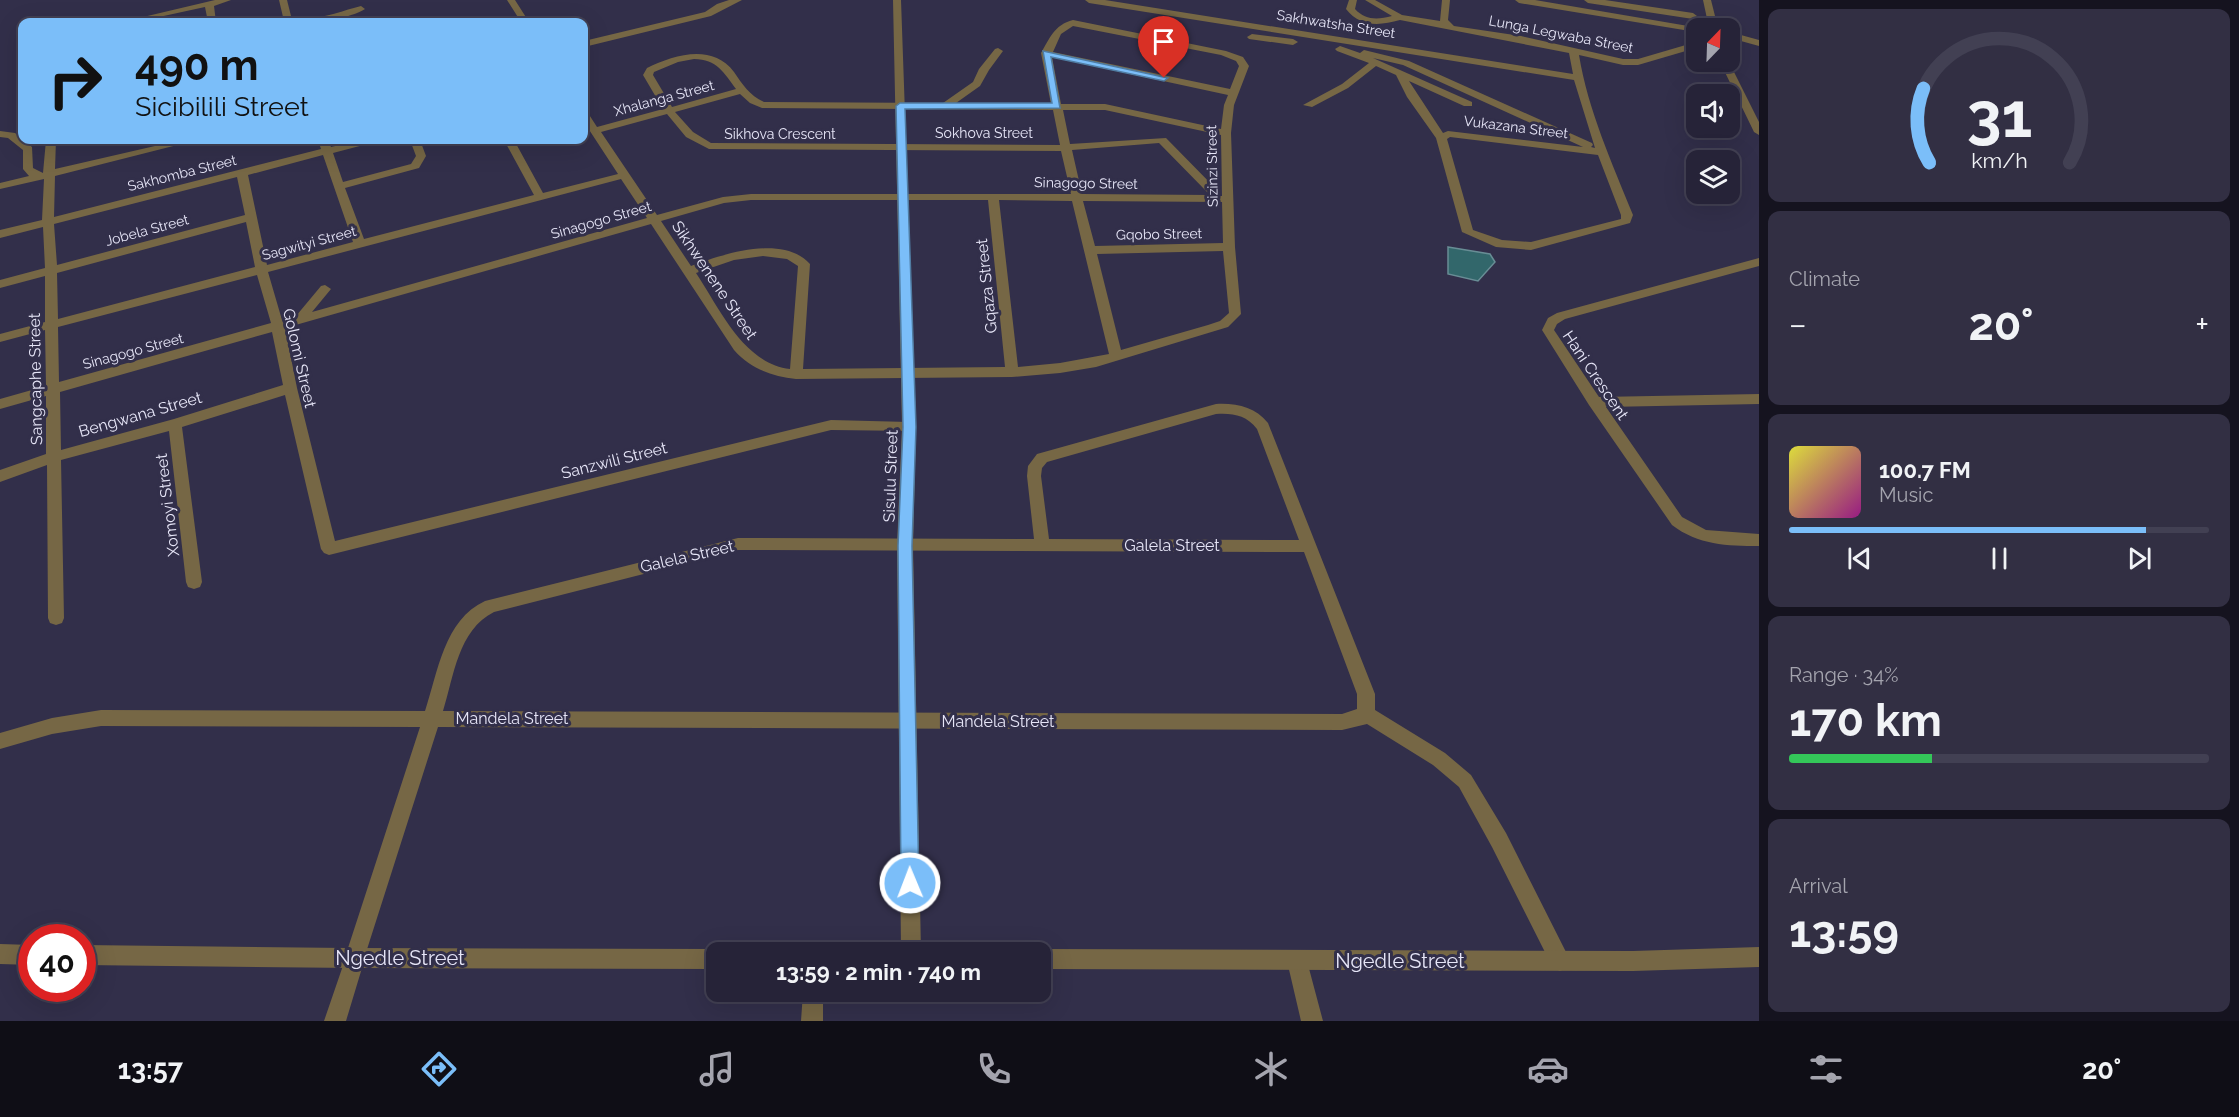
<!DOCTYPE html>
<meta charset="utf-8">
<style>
:root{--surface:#262338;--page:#322f43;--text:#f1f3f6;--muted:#a4a4ae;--line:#424053;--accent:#7bbef9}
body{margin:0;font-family:Raleway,sans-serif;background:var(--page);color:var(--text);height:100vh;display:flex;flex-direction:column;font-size:22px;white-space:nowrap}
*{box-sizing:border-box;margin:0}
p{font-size:20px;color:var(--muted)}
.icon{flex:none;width:33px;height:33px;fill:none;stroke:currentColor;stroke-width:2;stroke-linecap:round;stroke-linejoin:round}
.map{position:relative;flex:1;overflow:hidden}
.drawer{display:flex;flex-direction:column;gap:9px;padding:9px;background:#15131f;width:480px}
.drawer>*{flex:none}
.banner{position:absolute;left:18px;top:18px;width:570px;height:126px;border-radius:12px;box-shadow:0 6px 24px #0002,0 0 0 2px var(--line);background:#7bbef9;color:#111;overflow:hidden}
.needle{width:39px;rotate:23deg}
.controls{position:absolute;left:1686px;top:18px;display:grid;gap:12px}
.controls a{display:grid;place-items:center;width:54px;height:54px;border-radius:12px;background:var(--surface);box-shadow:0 6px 24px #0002,0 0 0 2px var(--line);font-size:30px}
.speed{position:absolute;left:18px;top:924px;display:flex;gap:12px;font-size:30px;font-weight:700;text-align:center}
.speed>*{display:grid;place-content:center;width:78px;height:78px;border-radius:50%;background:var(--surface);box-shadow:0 6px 24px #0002,0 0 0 2px var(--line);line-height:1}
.speed .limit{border:9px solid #d22;background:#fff;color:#111}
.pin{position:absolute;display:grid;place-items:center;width:51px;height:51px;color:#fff;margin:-62px -26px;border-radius:50% 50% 50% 0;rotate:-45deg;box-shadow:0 0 6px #0007}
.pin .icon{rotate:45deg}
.me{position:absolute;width:66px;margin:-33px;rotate:359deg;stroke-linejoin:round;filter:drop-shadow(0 0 4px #0008)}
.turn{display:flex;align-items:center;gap:21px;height:126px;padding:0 18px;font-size:27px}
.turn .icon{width:78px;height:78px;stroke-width:2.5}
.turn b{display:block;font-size:42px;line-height:51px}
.big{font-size:45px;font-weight:700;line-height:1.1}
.drawer .widget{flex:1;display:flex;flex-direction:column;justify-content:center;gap:9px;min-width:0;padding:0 21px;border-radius:12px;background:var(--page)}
.drawer .dial{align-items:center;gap:0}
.dial svg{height:156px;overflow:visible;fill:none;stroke:var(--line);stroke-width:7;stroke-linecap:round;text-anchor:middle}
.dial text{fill:var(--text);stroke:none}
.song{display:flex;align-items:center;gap:18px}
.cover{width:72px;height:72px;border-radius:9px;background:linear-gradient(135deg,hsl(60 70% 55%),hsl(310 70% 35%))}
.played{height:6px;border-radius:3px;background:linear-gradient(90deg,var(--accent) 85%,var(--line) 85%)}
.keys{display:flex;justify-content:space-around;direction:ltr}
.heat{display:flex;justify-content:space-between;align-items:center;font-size:33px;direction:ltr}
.charge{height:9px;border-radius:4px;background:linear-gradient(90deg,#34c759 34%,var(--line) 0)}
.trip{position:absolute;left:706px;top:942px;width:345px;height:60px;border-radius:12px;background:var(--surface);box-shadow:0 6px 24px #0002,0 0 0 2px var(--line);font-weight:700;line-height:60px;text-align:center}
.menu{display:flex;height:96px;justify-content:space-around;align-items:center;background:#0f0e16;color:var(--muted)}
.menu .icon{width:42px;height:42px}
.menu .current{color:var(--accent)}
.menu b{font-size:27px;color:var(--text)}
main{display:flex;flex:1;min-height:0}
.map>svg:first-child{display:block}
.water{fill:#32676b;stroke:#688d95;stroke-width:1.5}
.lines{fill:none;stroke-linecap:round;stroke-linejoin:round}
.minor{fill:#766745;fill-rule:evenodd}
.tertiary{fill:#766745;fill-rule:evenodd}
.route{fill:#7bbef9;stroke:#507ca2;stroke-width:1.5}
.labels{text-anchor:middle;stroke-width:6;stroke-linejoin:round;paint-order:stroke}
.far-street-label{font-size:14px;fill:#e6e5f7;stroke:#322f4a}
.street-label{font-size:16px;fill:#e6e5f7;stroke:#322f4a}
.near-street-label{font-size:20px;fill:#e6e5f7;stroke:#322f4a}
</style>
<main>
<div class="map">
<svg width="1759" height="1021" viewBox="0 0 1759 1021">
<rect width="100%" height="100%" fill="#322f4a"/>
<path class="water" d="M1448 247 1490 254 1495 262 1478 281 1448 274Z"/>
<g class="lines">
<path class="minor" d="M215 0H231L214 6 216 22H208L205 7 136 22H122Z
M279 0H287L291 16C312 24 340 11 361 6L365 9C350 19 297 29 283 17Z
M507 0H515L529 22H521Z
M729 0H742L711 16 584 47V41L705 12 717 4Z
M1085 0H1105L1573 74 1569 53 1400 20C1379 26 1360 27 1346 9L1349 0H1357L1355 9C1365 20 1377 20 1392 16L1365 0H1375L1402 15 1440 21 1442 0H1450L1448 20 1454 26 1521 36 1623 59H1638L1696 42V48L1638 65H1623L1579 55C1588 110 1612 163 1633 215L1630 223 1531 250 1496 247 1462 232 1436 138 1407 97 1396 75 1376 66 1348 88 1312 107 1303 105 1342 84 1369 63 1337 51 1335 49 1340 46 1360 53 1364 50 1409 61 1592 143 1593 145 1591 147 1595 148 1574 80 1089 3ZM1373 58 1403 65 1583 147 1448 131 1443 133 1409 81 1464 106H1472V102ZM1450 137 1598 155 1621 215V219L1531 242 1502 240 1473 230 1447 139Z
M1515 0H1535L1700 28H1696V32L1519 3Z
M1584 0H1605L1693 13 1697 16 1693 19 1588 3Z
M1073 20 1226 51 1243 57 1249 66 1234 105 1231 133 1235 247 1241 314 1228 327 1096 367 1060 373 1012 377 796 379C771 376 751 369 734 350L651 224 285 328 297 388 335 541 831 420 909 422 916 427 914 431 831 430 329 555 324 553 321 549 285 395 182 427 202 582 200 587 194 589 188 587 186 582 169 431 61 460 64 618 62 623 56 625 50 623 48 618 47 465 0 482V470L46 454V396L0 409V399L46 386 45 330 0 342V334L45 322V276L0 288V280L45 268 43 227 0 238V230L42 220 44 179 0 189V183L29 176 23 169V150L8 138 0 137V131L15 133 32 147 33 168 43 173 46 140H56L55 169 181 140H197L55 176 54 217 321 149 318 140H328L331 147 361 140H376L375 142 333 153 343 182 411 164 416 156 410 140H420L426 156 419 168 345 188 364 239 534 195 504 140H514L543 193 618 174 584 122V112L588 113 597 127 663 109 643 75 647 68C674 55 712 43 734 72 743 85 749 95 764 102L943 103 973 82 979 69 995 49 998 48 1003 51 989 70 980 86 956 103 1051 104 1041 53C1050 38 1054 25 1073 20ZM1073 26 1221 55 1236 61 1239 66 1230 89 1053 52 1061 34ZM1052 57 1228 95 1224 105 1221 129 1105 104H1061ZM694 59C717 59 724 73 736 89L672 107 653 75 654 72 678 62ZM740 94 750 103 762 108 1053 110 1060 145 711 143 693 132 675 112ZM1063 110H1105L1221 135 1222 196H1219V192L1166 138 1070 144ZM667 114 686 137 709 149 1061 151 1071 194H751L723 197 657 215 601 132ZM1159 143 1210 195 1082 194 1072 150ZM323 155 353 242 267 265 248 175ZM237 177 245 215 57 265 54 224ZM621 179 647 218 312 312 331 289 325 285 321 286 296 316 282 320 268 272ZM751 200H988L1005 367 803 369 810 264C783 234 723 254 691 266L661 221 724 203ZM999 200 1072 201 1109 354 1060 363 1018 367ZM1083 201 1222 202 1223 243 1095 246ZM246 222 255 267 58 319 57 273ZM1223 251 1229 313 1220 321 1208 325 1121 350 1097 254ZM763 256 787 259 798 266 790 369C743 363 720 309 696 273L734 260ZM257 275 271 323 59 382 58 327ZM272 332 283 385 174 419 61 450 60 392Z
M1730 32 1759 40V46L1730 38Z
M1252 34 1293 39 1298 42 1293 45 1249 39 1247 37Z
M1759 258V266L1565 319 1557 324 1554 330 1599 397 1759 394V404L1606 407 1682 517 1706 530 1759 534V546C1727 546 1698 545 1672 525L1589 405 1542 330 1548 318 1557 313Z
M1216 404C1237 403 1255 407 1268 423L1375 694V710L1445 753 1471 775 1506 833 1567 954 1570 961 1567 968 1560 971 1553 968 1492 847 1459 787 1433 765 1367 724 1342 730 438 727 362 965 355 968 82 965V945L348 948 420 727 101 726 52 734 0 749V733L52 718 101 710 425 711C438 672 444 620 485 601L738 538 1034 539 1027 476 1028 466 1037 454ZM1216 414C1233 413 1246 415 1257 429L1299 540 1049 539 1041 476 1042 468 1047 462ZM738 550 1304 552 1357 694V709L1342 714 443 711C454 676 458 630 494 612Z
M0 944 32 945V965L0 964Z
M1297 951 1304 954 1307 961 1323 1021H1301L1287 961 1290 954Z
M803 992H823V1021H801Z"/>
<path class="tertiary" d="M893 0H901L916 427 913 546 921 952H901L897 546 902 427Z
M1703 0H1711L1718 28H1709Z
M1720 62H1729L1759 122V135L1754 132Z
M1759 947V967L1633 971 1041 969V952H1033L1041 949 1633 951Z
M355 948 717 949 725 952H717V969L362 968 346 1021H324L348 951Z"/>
</g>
<path class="route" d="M1043 51 1168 78 1164 81 1051 57 1060 108 905 109 916 427 912 546 919 883 916 889 910 892 903 889 901 883 898 546 903 427 896 106 900 103H1052Z"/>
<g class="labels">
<g class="far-street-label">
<text transform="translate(1336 24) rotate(9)" y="5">Sakhwatsha Street</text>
<text transform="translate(1561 34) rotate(11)" y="5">Lunga Legwaba Street</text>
<text transform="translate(664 98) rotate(-15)" y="5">Xhalanga Street</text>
<text transform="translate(1516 127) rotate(7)" y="5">Vukazana Street</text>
<text x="984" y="138">Sokhova Street</text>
<text x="780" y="139">Sikhova Crescent</text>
<text transform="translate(1212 166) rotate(-91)" y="5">Sizinzi Street</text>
<text transform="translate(182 173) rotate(-14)" y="5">Sakhomba Street</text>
<text transform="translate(1086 183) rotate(1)" y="5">Sinagogo Street</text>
<text transform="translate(601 220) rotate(-16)" y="5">Sinagogo Street</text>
<text transform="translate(147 230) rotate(-15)" y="5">Jobela Street</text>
<text transform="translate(1159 234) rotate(-1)" y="5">Gqobo Street</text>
<text transform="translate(309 243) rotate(-15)" y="5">Sagwityi Street</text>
<text transform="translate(133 351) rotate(-15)" y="5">Sinagogo Street</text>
</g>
<g class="street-label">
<text transform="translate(715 280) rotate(56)" y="6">Sikhwenene Street</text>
<text transform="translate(986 286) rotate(-96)" y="6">Gqaza Street</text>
<text transform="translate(300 358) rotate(77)" y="6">Golomi Street</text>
<text transform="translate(1596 375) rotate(56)" y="6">Hani Crescent</text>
<text transform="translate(35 379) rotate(-91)" y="6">Sangcaphe Street</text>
<text transform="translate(140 414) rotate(-16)" y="6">Bengwana Street</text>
<text transform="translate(614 460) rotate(-14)" y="6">Sanzwili Street</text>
<text transform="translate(890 476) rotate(-88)" y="6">Sisulu Street</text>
<text transform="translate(167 505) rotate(-97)" y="6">Xomoyi Street</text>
<text x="1172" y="551">Galela Street</text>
<text transform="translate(687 556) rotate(-13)" y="6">Galela Street</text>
<text x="512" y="724">Mandela Street</text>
<text x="998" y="727">Mandela Street</text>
</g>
<g class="near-street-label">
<text x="400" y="965">Ngedle Street</text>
<text x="1400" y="968">Ngedle Street</text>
</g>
</g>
</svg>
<div class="controls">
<a><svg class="needle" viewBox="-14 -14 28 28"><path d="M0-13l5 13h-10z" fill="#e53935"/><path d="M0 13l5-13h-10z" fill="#a4a4ae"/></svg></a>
<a><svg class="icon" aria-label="sound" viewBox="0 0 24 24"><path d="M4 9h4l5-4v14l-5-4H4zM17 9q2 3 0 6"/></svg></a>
<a><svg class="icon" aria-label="layers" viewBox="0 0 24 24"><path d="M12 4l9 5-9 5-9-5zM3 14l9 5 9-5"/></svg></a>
</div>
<div class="speed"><div class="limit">40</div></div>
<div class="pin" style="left:1164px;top:78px;background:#d93025"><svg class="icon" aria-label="arrive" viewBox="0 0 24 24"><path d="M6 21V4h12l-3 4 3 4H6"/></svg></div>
<svg class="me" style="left:910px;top:883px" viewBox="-20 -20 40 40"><circle r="17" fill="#7bbef9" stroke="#fff" stroke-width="3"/><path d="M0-11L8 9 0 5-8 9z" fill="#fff"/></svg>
<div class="trip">13:59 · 2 min · 740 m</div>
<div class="banner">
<div class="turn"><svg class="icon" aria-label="right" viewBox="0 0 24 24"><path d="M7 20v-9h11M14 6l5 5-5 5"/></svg><div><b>490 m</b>Sicibilili Street</div></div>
</div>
</div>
<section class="drawer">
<div class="widget dial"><svg viewBox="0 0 100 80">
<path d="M14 69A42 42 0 1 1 86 69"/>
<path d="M14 69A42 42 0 0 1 11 31" stroke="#7bbef9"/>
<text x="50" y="56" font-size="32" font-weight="700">31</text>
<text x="50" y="72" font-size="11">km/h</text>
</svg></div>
<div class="widget"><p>Climate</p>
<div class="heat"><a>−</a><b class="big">20°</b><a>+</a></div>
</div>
<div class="widget">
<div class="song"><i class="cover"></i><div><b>100.7 FM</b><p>Music</p></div></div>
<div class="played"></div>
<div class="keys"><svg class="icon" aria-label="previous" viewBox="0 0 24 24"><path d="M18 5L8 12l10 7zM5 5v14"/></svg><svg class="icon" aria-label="pause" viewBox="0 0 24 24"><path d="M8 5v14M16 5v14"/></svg><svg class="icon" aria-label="next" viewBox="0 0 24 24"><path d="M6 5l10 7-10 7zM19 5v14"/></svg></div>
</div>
<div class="widget"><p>Range · 34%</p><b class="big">170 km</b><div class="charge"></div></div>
<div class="widget"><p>Arrival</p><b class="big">13:59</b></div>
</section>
</main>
<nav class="menu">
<b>13:57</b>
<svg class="icon current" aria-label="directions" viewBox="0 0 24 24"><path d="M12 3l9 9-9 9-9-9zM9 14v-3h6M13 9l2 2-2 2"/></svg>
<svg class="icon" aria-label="music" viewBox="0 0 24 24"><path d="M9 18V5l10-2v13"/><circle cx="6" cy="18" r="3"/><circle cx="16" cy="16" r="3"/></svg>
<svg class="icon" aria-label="phone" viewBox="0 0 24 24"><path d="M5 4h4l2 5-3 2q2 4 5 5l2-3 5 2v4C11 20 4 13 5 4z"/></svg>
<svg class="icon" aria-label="climate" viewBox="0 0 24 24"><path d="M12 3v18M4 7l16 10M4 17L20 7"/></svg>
<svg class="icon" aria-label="car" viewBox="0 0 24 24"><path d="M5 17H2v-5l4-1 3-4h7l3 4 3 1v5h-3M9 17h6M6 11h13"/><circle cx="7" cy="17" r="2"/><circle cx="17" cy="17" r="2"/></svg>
<svg class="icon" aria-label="filters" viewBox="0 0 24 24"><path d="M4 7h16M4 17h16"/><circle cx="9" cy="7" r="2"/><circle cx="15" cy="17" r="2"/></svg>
<b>20°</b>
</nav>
